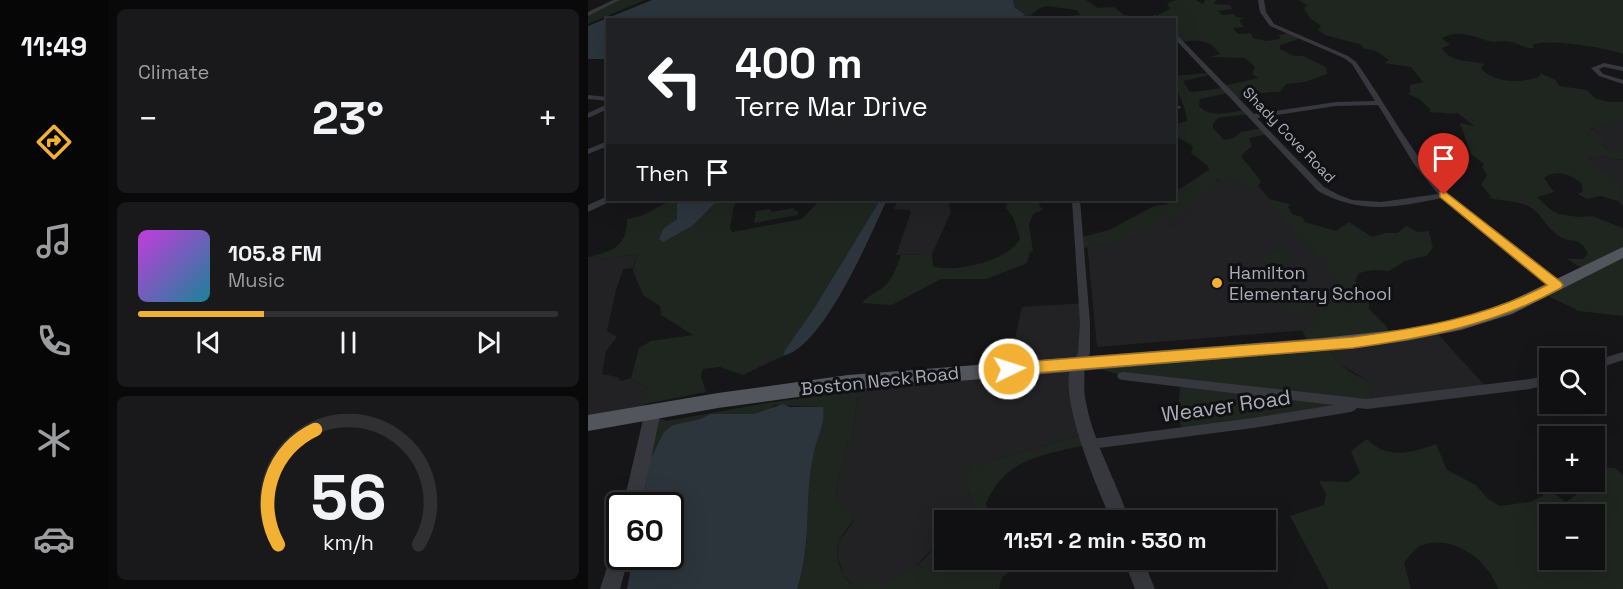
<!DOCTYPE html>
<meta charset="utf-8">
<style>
:root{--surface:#101012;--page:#19191b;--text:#f1f3f6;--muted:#9c9d9f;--line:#303032;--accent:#f2b134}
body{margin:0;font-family:"Space Grotesk",sans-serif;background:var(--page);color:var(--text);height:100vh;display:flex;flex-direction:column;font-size:22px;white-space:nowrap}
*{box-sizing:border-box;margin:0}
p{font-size:20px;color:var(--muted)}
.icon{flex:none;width:33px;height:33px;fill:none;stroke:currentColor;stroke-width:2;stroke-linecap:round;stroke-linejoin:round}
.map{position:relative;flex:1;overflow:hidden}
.panel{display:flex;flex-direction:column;gap:9px;padding:9px;background:#09090a;width:480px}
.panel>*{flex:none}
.guide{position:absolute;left:18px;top:18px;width:570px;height:183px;border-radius:0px;box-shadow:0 6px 24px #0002,0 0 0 2px var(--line);background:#202124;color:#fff;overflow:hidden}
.tools{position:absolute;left:951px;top:348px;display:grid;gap:12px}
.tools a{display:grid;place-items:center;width:66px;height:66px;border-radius:0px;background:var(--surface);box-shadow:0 6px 24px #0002,0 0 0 2px var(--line);font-size:30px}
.speed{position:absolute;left:18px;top:492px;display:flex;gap:12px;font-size:30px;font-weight:700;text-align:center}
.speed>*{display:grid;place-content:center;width:78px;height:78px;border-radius:50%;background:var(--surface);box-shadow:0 6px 24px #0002,0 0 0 2px var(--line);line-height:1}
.speed .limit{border:3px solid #111;border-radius:9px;background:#fff;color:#111}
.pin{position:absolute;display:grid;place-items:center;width:51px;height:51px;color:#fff;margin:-62px -26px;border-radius:50% 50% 50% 0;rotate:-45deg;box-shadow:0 0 6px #0007}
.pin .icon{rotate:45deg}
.me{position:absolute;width:66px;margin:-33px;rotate:86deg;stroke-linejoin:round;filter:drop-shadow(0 0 4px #0008)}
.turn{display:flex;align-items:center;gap:21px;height:126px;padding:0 30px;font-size:27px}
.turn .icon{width:78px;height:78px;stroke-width:2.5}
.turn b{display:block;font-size:42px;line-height:51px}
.then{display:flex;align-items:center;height:57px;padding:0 30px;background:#0003;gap:12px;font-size:22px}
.big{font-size:45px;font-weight:700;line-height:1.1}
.panel .tile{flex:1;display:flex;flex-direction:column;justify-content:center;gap:9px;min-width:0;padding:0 21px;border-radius:9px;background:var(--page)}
.panel .dial{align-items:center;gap:0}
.dial svg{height:156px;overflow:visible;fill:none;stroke:var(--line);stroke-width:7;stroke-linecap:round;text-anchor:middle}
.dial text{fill:var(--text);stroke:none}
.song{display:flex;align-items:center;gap:18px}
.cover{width:72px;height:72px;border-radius:9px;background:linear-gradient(135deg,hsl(290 70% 55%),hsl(190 70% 35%))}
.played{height:6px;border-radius:3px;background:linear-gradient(90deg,var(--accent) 30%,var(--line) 30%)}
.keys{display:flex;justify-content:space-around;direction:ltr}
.heat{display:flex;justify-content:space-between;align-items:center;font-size:33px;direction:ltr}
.trip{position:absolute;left:346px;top:510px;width:342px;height:60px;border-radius:0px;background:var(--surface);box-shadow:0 6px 24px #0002,0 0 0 2px var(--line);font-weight:700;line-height:60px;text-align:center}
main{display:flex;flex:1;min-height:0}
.menu{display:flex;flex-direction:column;width:108px;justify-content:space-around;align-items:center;background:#060607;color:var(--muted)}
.menu .icon{width:42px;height:42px}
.menu .selected{color:var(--accent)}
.menu b{font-size:27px;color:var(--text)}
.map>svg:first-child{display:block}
.built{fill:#222225}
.green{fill:#1e261f;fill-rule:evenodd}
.water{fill:#2c353c}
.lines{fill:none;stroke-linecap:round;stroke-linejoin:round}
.minor{fill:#37383d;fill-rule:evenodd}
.tertiary{fill:#37383d;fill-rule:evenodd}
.primary{fill:#53555c;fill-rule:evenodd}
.route{fill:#f2b134;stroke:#9d7322;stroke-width:1.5}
.poi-dot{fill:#f2b134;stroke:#111113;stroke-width:2}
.labels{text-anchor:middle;stroke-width:6;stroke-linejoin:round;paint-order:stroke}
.far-street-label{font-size:15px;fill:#a8adb8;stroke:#111113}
.poi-label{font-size:18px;fill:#a8adb8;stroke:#111113;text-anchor:start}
.street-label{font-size:18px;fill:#a8adb8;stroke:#111113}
.near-street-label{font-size:21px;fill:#a8adb8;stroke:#111113}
</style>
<main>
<nav class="menu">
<b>11:49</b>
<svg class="icon selected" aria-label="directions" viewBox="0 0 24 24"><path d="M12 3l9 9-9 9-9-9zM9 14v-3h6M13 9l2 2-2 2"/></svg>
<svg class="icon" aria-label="music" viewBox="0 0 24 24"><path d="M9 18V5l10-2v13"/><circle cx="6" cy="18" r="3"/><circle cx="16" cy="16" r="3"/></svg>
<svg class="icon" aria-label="phone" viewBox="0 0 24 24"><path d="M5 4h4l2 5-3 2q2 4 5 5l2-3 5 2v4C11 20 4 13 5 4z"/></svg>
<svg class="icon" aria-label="climate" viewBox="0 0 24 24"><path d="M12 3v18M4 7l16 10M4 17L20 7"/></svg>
<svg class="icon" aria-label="car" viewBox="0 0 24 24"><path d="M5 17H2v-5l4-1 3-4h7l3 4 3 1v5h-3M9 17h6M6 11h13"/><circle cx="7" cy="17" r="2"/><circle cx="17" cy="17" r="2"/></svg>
</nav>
<section class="panel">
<div class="tile"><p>Climate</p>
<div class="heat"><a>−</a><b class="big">23°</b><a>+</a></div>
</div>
<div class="tile">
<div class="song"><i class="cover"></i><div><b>105.8 FM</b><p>Music</p></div></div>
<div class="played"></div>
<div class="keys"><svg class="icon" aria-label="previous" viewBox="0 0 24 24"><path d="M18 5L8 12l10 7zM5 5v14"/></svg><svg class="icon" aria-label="pause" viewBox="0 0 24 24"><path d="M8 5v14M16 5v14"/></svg><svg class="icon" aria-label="next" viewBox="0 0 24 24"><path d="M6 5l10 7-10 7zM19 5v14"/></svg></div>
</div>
<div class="tile dial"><svg viewBox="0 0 100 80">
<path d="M14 69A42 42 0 1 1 86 69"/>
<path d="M14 69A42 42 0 0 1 33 10" stroke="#f2b134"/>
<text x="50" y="56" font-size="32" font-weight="700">56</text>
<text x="50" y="72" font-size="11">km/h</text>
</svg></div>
</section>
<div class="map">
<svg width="1035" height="589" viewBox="0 0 1035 589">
<rect width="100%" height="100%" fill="#161618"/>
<path class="built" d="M1035 121V152H1025L1012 144 1022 142 1002 127Z
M1016 156 1025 160 1035 159V206L1030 201 1034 188 1000 159Z
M652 166 793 324 509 347 499 242 565 224Z
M310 200H364L361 205 363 212 344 254 308 255 323 212 321 210 306 209Z
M49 254 45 268 35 269 28 290 19 331 29 337 18 351 14 374 29 377 33 381 43 378 60 388V399L51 414 0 424V257L12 256 13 259Z
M498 303 503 362 485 364 500 433 390 465 377 480 391 520H357V550L344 549 317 578 279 588 265 585 256 576 249 555 250 543 266 521 248 498 251 473 257 459 260 439 264 436 270 396 254 385 418 367 417 351 426 343 434 307Z
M848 332 900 389 786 404 779 380 748 362 742 349Z"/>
<path class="green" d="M29 0H57L0 24V13Z
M425 0H498L510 8 526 7 536 15 543 16 541 19H486L487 15H492L489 10 458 6 450 9 439 19H432L436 16V13L427 8Z
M589 0H607L615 4 617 0H629L626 2 627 4 642 5 644 9 630 11 634 15 646 14 648 17 657 18 651 20 656 27 645 28 650 34 663 33 665 38 678 41 692 39 691 35 700 33 714 38 692 45V49L706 56H715L738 67 739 74 717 82 698 84 692 92C679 91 660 96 647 99L640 93 612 99 611 106C623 119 642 112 657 110L661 114 630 118 625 124V128L636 140 646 138 653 132 675 128 682 134 661 138 664 146 653 156 673 181 668 190 639 178 631 179 603 206 570 223 564 230 514 246 494 248V237L521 230 566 206 580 204 582 200H586L587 194 590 190 621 170 620 166 603 153 605 146 587 136V124L599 121C598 105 587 92 587 76L620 73 622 75 595 81 601 91 605 92 634 88 635 86 670 78 664 74 667 67 657 58 622 57 632 54C621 39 611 40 594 42L587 35 586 20 570 19 566 17 582 9 579 3Z
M710 0H1035V54C1019 48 959 38 945 45L946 48C937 49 932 44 924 42 916 40 906 43 900 41 884 36 871 29 854 38L862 45 854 48C863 63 881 60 896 64L893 68C903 83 938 84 952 76V73L968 80 971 86 999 90 1007 98 1021 102H1035V121L1002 128 1023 141 1013 145 1025 152H1035V159L1025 160 1016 156 1000 159 1033 185 1034 188 1030 201 1013 196 999 199 990 194 995 191 993 183C982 174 969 169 956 178L966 192 949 197 963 210 971 214 991 217 1004 216 1035 228V316L991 311 956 294 997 270 979 259H995L1000 254C992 235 981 244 971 236 957 227 953 211 938 205 927 201 913 201 901 198L903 196 893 185 899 175 894 167 896 164 883 154 872 123 886 126 868 112 867 114 841 112 843 110 831 99 820 94 822 93V85L835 82 823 67 796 63 801 60 788 51 775 48 774 45 737 35 730 30 733 26 722 18 716 9 719 5Z
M676 198 702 204 700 207 704 214 714 217 717 222 748 231 761 222 784 237 797 233H809L818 226 830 232 841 231 845 248 838 256 817 261 801 271 785 270 771 273 767 281 785 300 781 303V309L798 326 804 337 739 345C750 365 758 371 779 380L786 404 594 430 589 412 593 384 533 375 509 368 719 340 714 330 731 323 722 312 736 311 740 304C751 302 758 303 766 310L762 304 749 300 754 296 750 278 733 261 727 250 703 232 691 210 672 199Z
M84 200H94L89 205V219L76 228 81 239 103 227 130 200H151L146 205 142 228 144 232 214 219 232 200H292L227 307 197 350 195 356 155 375 132 367 115 369 113 376 118 392 57 404 60 388 43 378 51 348 63 341 105 335 73 315 72 306 55 295 45 271 49 254 13 259 11 256 0 257C25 251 39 247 39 219L53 216Z
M420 200H452L451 205 455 210 445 214 441 224 445 251 442 252 439 263 399 279H353L304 305 274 303C280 296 286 294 293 289 305 280 308 268 313 255L344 254 345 266C366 274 423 260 432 238L425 217 418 208Z
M206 208V211H210V215L166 223 168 211 183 209V212Z
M696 248 708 259 681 268 669 257Z
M699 289 722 311 708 316 685 293Z
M264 391 270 395 264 436 260 440 257 459 251 473 248 498 269 517C263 524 253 535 250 544 246 555 254 579 265 585 287 589 334 570 344 549L357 550V560H389L399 569 427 564 430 566 414 577 411 589H209C222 551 218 524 220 485 222 459 230 433 234 407L187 405 179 411 166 414H122L112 419 85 425 62 460 54 505 42 506 67 417 79 421 179 403Z
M500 433 504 444C462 453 416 457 398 504L404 520H391L377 480 386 464 390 465Z
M779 439C798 460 825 453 848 444L859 470 888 485 900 499 912 506 942 502 955 496 954 485 978 502 1005 483 1007 466 1027 468 1035 475V589H910C900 559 863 533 832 546 826 549 820 558 816 563L823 589H741L702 516 736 505 738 494 731 481 760 482 772 473 763 451ZM962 514H1006V560H962Z"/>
<path class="water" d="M64 0H425L427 8 437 14 432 20H20L19 59H0V26Z
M94 200H130L103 227 75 242 71 239 76 228 89 219V204Z
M292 200H299C281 237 236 347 195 356L197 350 227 307Z
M195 404 202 407H235C238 423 229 437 226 452 215 499 225 541 209 589H39L45 557 82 556V506L54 505 62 460 76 432 85 425 112 419 122 414H166Z"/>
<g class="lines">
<path class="minor" d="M25 0H32L0 16V12Z
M670 0H676L678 12 686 24 760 56 768 62C799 105 823 153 859 193L972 283 973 285 972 287H964L854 198C809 207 773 215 730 191L586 38V32L666 114 748 102 787 101 764 64 756 58 682 26 672 12ZM790 105 826 164 850 194 793 202 764 200 751 195 736 187 669 118 748 106Z
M567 15 574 20H567L564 17Z
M1016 63 1035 67V71L1016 67 1011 69 1015 74 1035 80V84L1011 76 1003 68Z
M0 95 20 97V101L0 99Z
M20 104V109L0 118V113Z
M586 106H592L593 108 586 110Z
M20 141V146L0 154V149Z
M20 196V200H24L23 201 0 212V205Z
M484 200H492L502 323V353L494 367H486L484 364 490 353 492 323Z
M1035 352V360L1006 370V361Z
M535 372 779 399 942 379 962 375V384L942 389 779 409 769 408 767 410 763 412 665 428 503 449 498 448 496 444 498 440 503 439 665 418 746 405 535 380 531 379 529 376 531 373Z"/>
<path class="tertiary" d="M490 359 495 360C498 366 495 387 497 397 504 441 528 479 541 520H523C509 486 467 393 485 360Z
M65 405 71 407 73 411 53 506H35L57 411 59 407Z
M32 546V556H41L32 589H12L25 549Z
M536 560H555L567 589H547Z"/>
<path class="primary" d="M1035 247V258L924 314 873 330 818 341 733 351 260 390 130 408 0 431V415L130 393 260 375 733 338 818 329 873 318 912 306Z"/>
</g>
<path class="route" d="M856 191 973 282 975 285 973 288C908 324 838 338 765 348L421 375 416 373 414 369 416 365 421 363 765 337C833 328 898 317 959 285L852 197V192Z"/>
<circle class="poi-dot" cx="629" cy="283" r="6"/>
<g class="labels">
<g class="far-street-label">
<text transform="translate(701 135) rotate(46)" y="5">Shady Cove Road</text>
</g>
<g class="poi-label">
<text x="641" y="279">Hamilton<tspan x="641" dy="21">Elementary School</tspan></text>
</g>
<g class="street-label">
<text transform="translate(292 381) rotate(-6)" y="6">Boston Neck Road</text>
</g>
<g class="near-street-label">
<text transform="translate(638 406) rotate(-8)" y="7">Weaver Road</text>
</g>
</g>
</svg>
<div class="tools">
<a><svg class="icon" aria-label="search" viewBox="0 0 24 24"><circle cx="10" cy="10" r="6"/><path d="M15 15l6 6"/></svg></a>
<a>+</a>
<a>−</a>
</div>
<div class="speed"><div class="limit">60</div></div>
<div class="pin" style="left:856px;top:195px;background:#d93025"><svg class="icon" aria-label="arrive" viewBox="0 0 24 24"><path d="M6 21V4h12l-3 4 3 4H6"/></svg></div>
<svg class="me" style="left:421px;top:369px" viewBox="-20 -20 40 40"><circle r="17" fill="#f2b134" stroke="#fff" stroke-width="3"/><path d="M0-11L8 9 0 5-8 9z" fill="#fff"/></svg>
<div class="trip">11:51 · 2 min · 530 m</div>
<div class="guide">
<div class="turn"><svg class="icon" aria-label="left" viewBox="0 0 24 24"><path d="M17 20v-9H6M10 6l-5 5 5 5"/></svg><div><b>400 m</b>Terre Mar Drive</div></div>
<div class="then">Then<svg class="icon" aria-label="arrive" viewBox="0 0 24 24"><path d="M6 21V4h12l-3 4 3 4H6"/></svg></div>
</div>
</div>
</main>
